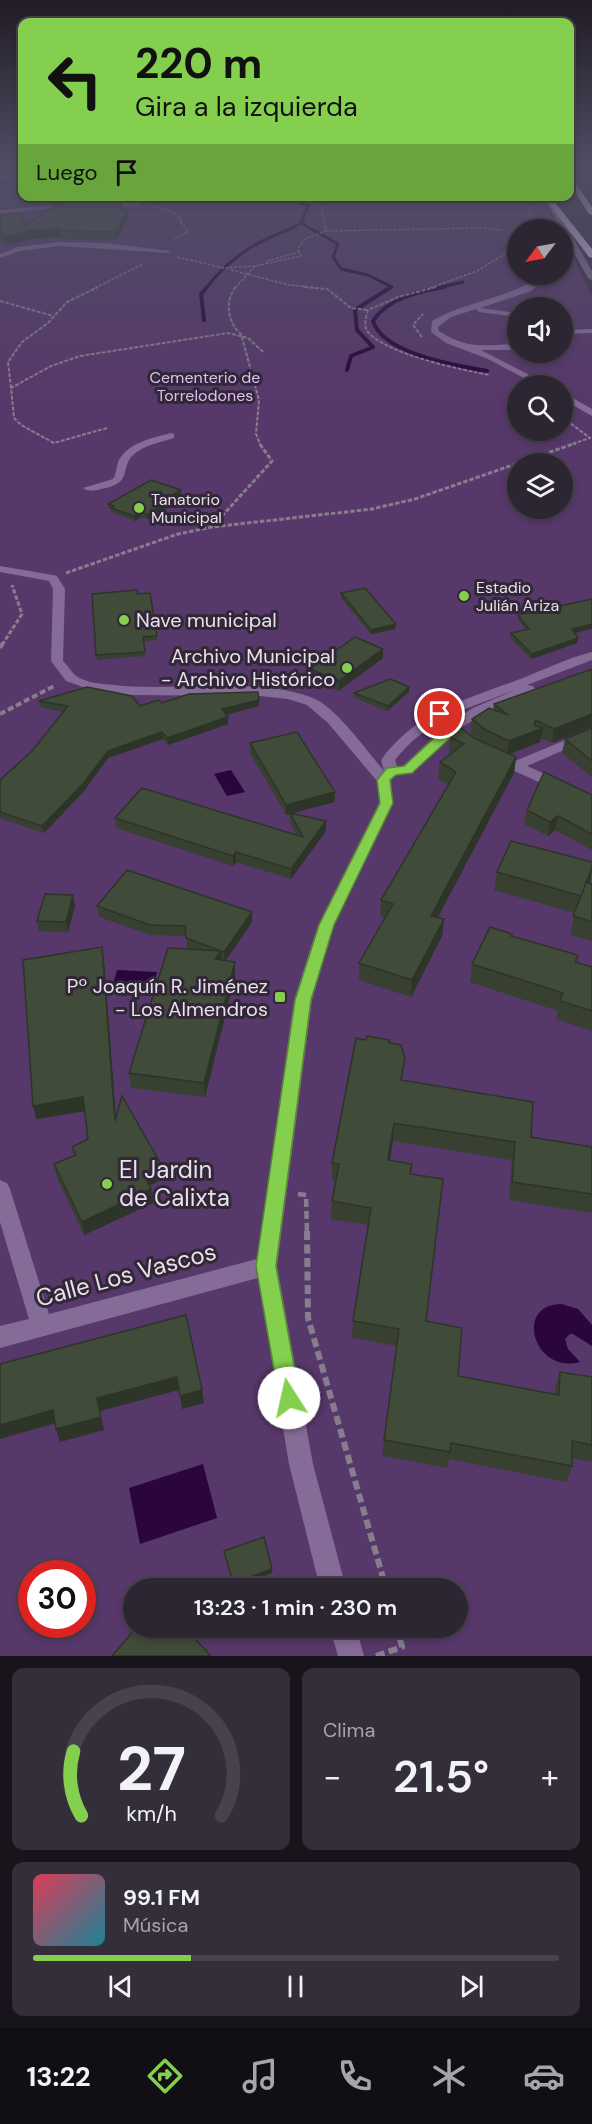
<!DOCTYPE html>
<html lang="es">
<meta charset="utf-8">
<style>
:root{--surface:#2c2532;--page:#342d3a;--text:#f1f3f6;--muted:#a6a5ac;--line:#48424d;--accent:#84cf4d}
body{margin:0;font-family:"DM Sans",sans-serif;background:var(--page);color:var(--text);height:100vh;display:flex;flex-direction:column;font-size:22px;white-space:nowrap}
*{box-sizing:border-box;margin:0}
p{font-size:20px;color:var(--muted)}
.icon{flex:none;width:33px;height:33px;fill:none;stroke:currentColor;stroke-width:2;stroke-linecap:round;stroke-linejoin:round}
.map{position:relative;height:1656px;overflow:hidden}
.sheet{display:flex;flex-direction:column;gap:12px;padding:12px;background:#18141c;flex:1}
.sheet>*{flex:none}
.guide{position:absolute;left:18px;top:18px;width:556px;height:183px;border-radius:12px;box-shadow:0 3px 9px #0003,0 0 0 2px var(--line);background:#84cf4d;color:#111;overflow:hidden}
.needle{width:39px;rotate:238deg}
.fabs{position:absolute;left:507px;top:219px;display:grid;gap:12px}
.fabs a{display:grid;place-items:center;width:66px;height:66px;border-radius:50%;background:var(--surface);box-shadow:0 3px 9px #0003,0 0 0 2px var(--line);font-size:30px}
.speed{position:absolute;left:18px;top:1560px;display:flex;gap:12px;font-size:30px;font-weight:700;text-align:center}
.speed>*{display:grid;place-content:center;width:78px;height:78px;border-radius:50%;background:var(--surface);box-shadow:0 3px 9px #0003,0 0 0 2px var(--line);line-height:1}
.speed .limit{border:9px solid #d22;background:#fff;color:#111}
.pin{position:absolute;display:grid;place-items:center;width:51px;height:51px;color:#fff;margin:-26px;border:3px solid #fff;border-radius:50%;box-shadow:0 2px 6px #0007}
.me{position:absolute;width:66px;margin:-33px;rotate:350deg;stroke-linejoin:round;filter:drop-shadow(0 0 4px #0008)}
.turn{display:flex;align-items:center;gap:21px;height:126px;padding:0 18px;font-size:27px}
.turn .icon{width:78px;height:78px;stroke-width:2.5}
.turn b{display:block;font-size:42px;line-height:51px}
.then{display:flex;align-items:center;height:57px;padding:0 18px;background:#0003;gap:12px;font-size:22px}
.big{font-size:45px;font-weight:600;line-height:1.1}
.sheet .widget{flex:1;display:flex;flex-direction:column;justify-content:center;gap:9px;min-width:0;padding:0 21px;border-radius:12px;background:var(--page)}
.sheet .dial{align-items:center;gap:0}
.dial svg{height:156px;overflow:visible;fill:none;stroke:var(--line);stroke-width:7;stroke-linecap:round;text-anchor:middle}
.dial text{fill:var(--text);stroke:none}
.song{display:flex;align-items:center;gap:18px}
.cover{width:72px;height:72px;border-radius:9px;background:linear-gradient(135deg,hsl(350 70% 55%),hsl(190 70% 35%))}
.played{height:6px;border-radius:3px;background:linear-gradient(90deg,var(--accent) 30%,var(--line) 30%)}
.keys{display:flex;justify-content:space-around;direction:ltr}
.heat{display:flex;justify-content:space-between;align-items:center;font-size:33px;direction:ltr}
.sheet .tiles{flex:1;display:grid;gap:12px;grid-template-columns:1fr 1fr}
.widget:last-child{grid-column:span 2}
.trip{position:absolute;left:123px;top:1578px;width:345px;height:60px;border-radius:30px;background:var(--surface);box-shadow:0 3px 9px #0003,0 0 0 2px var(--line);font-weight:600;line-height:60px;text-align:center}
.menu{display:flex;height:96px;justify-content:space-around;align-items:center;background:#120f14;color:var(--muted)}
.menu .icon{width:42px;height:42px}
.menu .on{color:var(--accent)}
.menu b{font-size:27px;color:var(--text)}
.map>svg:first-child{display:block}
.green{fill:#57386a;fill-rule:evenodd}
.water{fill:#2b053d}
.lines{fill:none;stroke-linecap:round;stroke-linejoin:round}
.stream-far1{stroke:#2b053d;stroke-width:3}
.stream{stroke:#2b053d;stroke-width:4}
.path-far5{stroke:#877e8d;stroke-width:1.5;stroke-dasharray:3 1.5;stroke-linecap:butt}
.path-far4{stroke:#877e8d;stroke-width:2;stroke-dasharray:4 1.5;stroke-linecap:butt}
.path-far3{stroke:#877e8d;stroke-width:3;stroke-dasharray:4.5 2;stroke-linecap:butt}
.path-far2{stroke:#877e8d;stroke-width:4;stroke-dasharray:6 3;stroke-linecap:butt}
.path-far1{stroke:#877e8d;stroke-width:4.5;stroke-dasharray:8 4;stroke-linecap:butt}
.path{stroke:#877e8d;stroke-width:6;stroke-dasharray:9 4.5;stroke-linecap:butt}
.minor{fill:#856b97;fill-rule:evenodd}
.highway{fill:#dec5f0;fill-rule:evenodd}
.wall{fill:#374031}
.shaded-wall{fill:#2d3428}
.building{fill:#404b39;stroke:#2d3428;stroke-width:1.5}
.route{fill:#84cf4d;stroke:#568732;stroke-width:1.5}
.poi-dot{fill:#84cf4d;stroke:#312737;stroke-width:2}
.labels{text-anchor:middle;stroke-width:6;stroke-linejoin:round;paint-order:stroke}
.far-park-label{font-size:16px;fill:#debff3;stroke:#312737}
.far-poi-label{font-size:16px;fill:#e7e1ec;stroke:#312737;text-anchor:start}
.poi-label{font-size:20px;fill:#e7e1ec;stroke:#312737;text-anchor:end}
.near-poi-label{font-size:24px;fill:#e7e1ec;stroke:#312737;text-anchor:start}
.near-street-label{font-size:24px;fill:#e7e1ec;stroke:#312737}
</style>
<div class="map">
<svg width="592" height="1656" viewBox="0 0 592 1656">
<rect width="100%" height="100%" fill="#3b3142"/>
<path class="green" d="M0 166H22V196L543 197 559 229 518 230V274H562L563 237 592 297V1656H0ZM518 308H562V352H518ZM518 386H562V430H518ZM518 464H562V508H518ZM32 1574H82V1624H32ZM134 1588H458V1628H134Z"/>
<path class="water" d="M231 770 245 792 227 796 214 774Z
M117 970 157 972 152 994 111 992Z
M562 1304 578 1309 592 1325V1346L573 1334H570L565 1339 568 1349 580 1362C534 1375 513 1304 562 1304Z
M203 1464 217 1518 140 1544 129 1488Z"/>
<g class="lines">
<path class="stream-far1" d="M0 185 22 175
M284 196 308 206 301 223 338 244 333 257 341 269 368 275 392 287 390 288
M206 288C222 268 244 249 267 239 279 233 290 230 301 223
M437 288 463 282"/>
<path class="stream" d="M444 287C418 292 388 298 373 321 383 354 457 366 487 371
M204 320 201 294 207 287
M347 370 351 356 373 347 357 330 355 310 391 287"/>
<path class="path-far5" d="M526 196 534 230
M152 206 168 210 181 218 180 222 188 231 174 240
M326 231 483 228 502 230
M177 257 224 268 254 266
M267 261 299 252
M231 270 289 285 318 288
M95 288 143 264
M235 288 255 266 301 256 298 248 305 239 326 231 321 207 300 196
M430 288 477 271 518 246"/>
<path class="path-far4" d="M236 287C224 300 228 324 241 334L259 400 256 434 260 444
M304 287 327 289 351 308 368 310
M436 287 398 297 368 310C366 317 363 326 368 332 386 354 462 370 490 375
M0 301 53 316
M422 337 413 325 423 314
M11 388 8 362 22 342 48 323 67 302 98 287
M562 417 590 438 572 444
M107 428 54 443 21 425 14 418 11 388 51 366 80 356 228 333 248 338 263 352"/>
<path class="path-far3" d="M213 526 272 461 259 443
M66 573 178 534 212 527 372 509 415 499 576 443
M2 645 22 614 12 585"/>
<path class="path-far2" d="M0 648 3 643
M0 714 56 685"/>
<path class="path-far1" d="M298 1194 306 1195 307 1233"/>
<path class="path" d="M307 1231 308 1318 386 1588
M376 1656 402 1647 397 1628"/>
<path class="minor" d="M543 196H549L592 271V280L588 278Z
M104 202 139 203 142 205 139 207 102 205Z
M76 203 74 206 0 214V210Z
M59 242 104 243 171 251 167 253 59 246 20 251 0 258V254L18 247Z
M543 274H551L531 291 480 308 518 313V317L479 312 476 309 451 317 438 327 439 331C469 350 483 345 518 344V350H481L551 386H539L488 359 446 343 431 332 432 321C467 300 508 300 543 274Z
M592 329V333L562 334V330Z
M562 392 592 409V416L562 399Z
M171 433 174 434V438C161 442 145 445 134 454 118 469 135 483 101 489 94 491 88 492 83 488L113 479C117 473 116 466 119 460 129 442 153 438 171 433Z
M0 566 53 575 57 576 65 589 63 661C67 665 71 671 75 675 85 683 102 684 114 685 173 692 262 676 315 699 336 708 368 752 384 771L381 760C415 712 470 698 523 678 545 669 568 658 592 652V660L527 685 533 686 535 689 533 692 483 714 456 731 412 773 396 775 391 780 393 803 334 925 312 1000 277 1266 313 1464 346 1588H320L289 1464 258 1278 0 1348V1326L29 1319 0 1222V1180L7 1183 10 1189 49 1314 257 1259 294 1000 318 925 379 803 377 781 328 723 307 705 288 699 260 696 130 695 94 691 66 681 51 661 53 589 49 581 0 572ZM515 690 473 708 446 725 403 766H397L395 760C427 719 468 708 515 690Z
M592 729V738L527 766 592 795V806L510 769 489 757 496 753 515 761Z
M330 1628H356L364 1656H338Z"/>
<path class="highway" d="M587 166H592V170H589Z
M570 175 592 207V215L588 213 570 183Z
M543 196H550L592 249V258L589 257Z"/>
</g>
<path class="wall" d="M75 196H124V200L76 199Z
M123 210 128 218 116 240 60 239V237L30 239 8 245 0 241V215L26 225Z
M181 495 168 503 169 507 147 519 141 517 135 521 111 512V509L108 508V504Z
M341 593 396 624 395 629 371 634 341 598Z
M92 594H137L157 636V640L143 642 145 656 97 660Z
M518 615 575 633 578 638 577 643 531 659 510 638 511 633 526 630 518 620Z
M383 649V658L338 691 310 678V669Z
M592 669 552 743 541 738 540 742 510 754 516 757 514 773 438 917 444 919 442 936 411 997 359 980V963L385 918 380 916 381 900 449 785 438 779 440 762 450 754H449L450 737 474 738 480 740 470 733 472 719 493 710 494 704Z
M409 692 387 711 354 698V693Z
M259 700V706L226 715 228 724 168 745 163 739 108 758 84 791 44 833 0 818V780L32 751 63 712 40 707 39 701 140 706 162 703Z
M592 728V777L562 753 565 739Z
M250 743 335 792 334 802 293 813 326 821V831L291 879 236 862 233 866 116 828 115 818 297 835 290 823V814L286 815 250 753Z
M592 795V850L555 830 548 836 524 824 527 810Z
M592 862V872L589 883 592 884V941L570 935 575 913 494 890 497 872Z
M75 906 68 932 39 931 37 921Z
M97 906 252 912V922L226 961 235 976 205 1097 131 1088 129 1073 187 949 186 936 151 935 99 917Z
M512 936 578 955 577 962 592 967V1031L556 1019 558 1011 470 982 472 964Z
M104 960 116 1118 162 1166 163 1179 149 1186 151 1189 153 1203 84 1235 57 1178 54 1164 74 1156 72 1147 88 1139 85 1111 36 1119Z
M390 1043 402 1081 531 1137 592 1147V1213L509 1200 512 1160 393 1141 390 1160 410 1174 426 1321 458 1376 555 1394V1388L560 1372 592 1377V1462L572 1458V1466L567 1482 449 1459 448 1468 382 1456 397 1346 352 1338 353 1321 368 1225 331 1219 332 1201 336 1181 332 1180V1163Z"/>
<path class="shaded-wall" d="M128 210V218L116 240 115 232Z
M60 229 59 231 60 237 30 239 8 245 6 237 29 231Z
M181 490V495L168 503 169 507 147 519V515L164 500Z
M141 512V517L135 521 134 516Z
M396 624 395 629 371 634V630Z
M592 624V629L571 634 572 629Z
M578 638 577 643 531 659 532 654Z
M383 649V658L338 691 339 681Z
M409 687V692L387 711 388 706Z
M259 700V706L222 716V709Z
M592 714V727L552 743 554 729Z
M228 717V724L168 745 167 738Z
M536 720 535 731 543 728 540 742 507 755 509 741 534 725Z
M162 732 163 739 108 758 84 791 44 833 42 826 108 751Z
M516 757 514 773 430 932 431 916Z
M335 792 334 802 286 815V805Z
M558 816 555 830 548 836 550 822Z
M326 821V831L291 879V869Z
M236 852V862L233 866V856Z
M592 868 590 881 583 900 586 882Z
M73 895 75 906 68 932 66 922Z
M252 912V922L224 962V952Z
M444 919 442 936 411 997 412 980Z
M102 947 104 960 117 1134 115 1121Z
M221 951 222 966 215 959Z
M235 962V976L205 1097 204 1083Z
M83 1097 86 1111 36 1119 33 1106Z
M394 1123 393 1141 387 1178 388 1160Z
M162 1166 163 1179 145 1188 143 1174Z
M151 1189 153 1203 84 1235 82 1222Z
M177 1377 179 1390 100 1411 104 1430 60 1442 56 1429 97 1398Z
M202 1390 204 1403 182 1409 180 1396Z
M53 1410 56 1423 0 1439V1425Z
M272 1569V1573L234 1587 233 1583Z"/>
<path class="building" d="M63 200 122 201 121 210H128L115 232 59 231 60 229 29 231 6 237 0 234V215L20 213 26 225Z
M151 480 181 490 164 500 168 502 147 515 141 512 134 516 111 508 114 506 108 504Z
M365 588 396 624 371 630 341 593Z
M137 590V594L150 593 157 636 143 637 145 652 96 655 92 594Z
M592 599V624L572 629 578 638 532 654 511 633 529 629 518 615Z
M355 637 383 649 339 681 310 669Z
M592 669V714L554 729 536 720 534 725 543 728 509 741 486 730 472 719 489 708 508 715 494 704Z
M390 679 409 687 388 706 354 693Z
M87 687 132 696 140 706 158 700 162 703 189 694 258 692 259 700 222 709 228 717 167 738 162 732 108 751 83 784 42 826 0 812V780L32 751 68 706 39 701Z
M460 727 474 738 516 757 431 916 444 919 412 980 359 963 393 904 381 900 456 772 440 762 464 744 450 737Z
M592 728V761L565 739Z
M297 732 335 792 286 805 250 743Z
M544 772 592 795V834L558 816 550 822 527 810Z
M142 788 303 837 290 813 326 821 291 869 236 852 233 856 115 818Z
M511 841 592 862V868L586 882 592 884V922L573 916 586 883 581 896 497 872Z
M127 870 252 912 224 952 186 938 185 926 150 925 97 906Z
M45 894 73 895 66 922 37 921Z
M490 927 512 934 511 936 578 955 575 962 592 967V1011L560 1001 563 993 472 964Z
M102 947 115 1121 122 1096 162 1166 143 1174 151 1189 82 1222 54 1164 76 1155 72 1147 88 1139 83 1097 33 1106 23 960Z
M168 948 221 951 215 959 235 962 204 1083 129 1073Z
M367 1036 390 1040 389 1043 401 1045 405 1058 401 1080 533 1102 531 1137 592 1147V1194L512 1182 515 1142 394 1123 388 1160 412 1164 410 1174 443 1179 426 1321 462 1328 458 1376 559 1395 560 1372 592 1377V1445L572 1441V1466L451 1443 450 1452 384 1440 399 1329 353 1321 371 1208 332 1201 339 1164 332 1163 356 1038 366 1040Z
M186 1315 202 1390 180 1396 177 1377 97 1398 101 1417 56 1429 53 1410 0 1425V1364Z
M264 1537 272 1569 233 1583 224 1551Z
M136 1628H185L211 1656H112Z"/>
<linearGradient id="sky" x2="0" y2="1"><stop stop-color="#201b24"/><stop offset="0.42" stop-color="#4f4e65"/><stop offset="1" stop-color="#4f4e65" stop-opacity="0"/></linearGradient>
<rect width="592" height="397" fill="url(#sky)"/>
<path class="route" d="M440 711 444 712 458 728 448 740 412 773 396 775 390 780 393 803 334 925 311 1000 276 1266 300 1398 297 1405 289 1409 282 1405 279 1398 256 1266 295 1000 319 925 380 803 377 780 387 768 404 766 445 728 434 714Z"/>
<g class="poi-dot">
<circle cx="139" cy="508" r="6"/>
<circle cx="464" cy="596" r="6"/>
<circle cx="124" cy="620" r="6"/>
<circle cx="347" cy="668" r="6"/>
<rect x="274" y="991" width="12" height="12" rx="3"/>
<circle cx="107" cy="1184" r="6"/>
</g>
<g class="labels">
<g class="far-park-label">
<text x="205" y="383">Cementerio de<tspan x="205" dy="18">Torrelodones</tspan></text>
</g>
<g class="far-poi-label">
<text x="151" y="505">Tanatorio<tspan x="151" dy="18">Municipal</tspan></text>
<text x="476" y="593">Estadio<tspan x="476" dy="18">Julián Ariza</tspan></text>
</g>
<g class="poi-label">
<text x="136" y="627" text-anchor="start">Nave municipal</text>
<text x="335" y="663">Archivo Municipal<tspan x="335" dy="23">- Archivo Histórico</tspan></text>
<text x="268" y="993">Pº Joaquín R. Jiménez<tspan x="268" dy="23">- Los Almendros</tspan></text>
</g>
<g class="near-poi-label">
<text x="119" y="1178">El Jardin<tspan x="119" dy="28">de Calixta</tspan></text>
</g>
<g class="near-street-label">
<text transform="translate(126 1275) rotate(-15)" y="8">Calle Los Vascos</text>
</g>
</g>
</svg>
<div class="fabs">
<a><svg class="needle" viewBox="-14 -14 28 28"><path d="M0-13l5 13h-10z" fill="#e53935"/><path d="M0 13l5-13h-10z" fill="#a6a5ac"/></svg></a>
<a><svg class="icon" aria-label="sound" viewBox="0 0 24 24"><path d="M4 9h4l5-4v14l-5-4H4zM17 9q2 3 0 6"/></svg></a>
<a><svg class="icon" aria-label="search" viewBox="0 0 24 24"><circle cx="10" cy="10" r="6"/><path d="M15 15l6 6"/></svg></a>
<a><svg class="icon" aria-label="layers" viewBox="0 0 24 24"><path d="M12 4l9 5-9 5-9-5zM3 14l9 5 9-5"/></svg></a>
</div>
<div class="speed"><div class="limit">30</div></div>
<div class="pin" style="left:440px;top:714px;background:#d93025"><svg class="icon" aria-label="arrive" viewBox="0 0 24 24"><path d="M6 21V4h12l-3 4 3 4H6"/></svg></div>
<svg class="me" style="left:289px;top:1398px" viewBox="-20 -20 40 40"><circle r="19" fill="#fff"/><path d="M0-13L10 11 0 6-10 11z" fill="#84cf4d"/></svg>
<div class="trip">13:23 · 1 min · 230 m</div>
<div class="guide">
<div class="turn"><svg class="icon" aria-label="left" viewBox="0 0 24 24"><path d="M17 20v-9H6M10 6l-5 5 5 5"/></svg><div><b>220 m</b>Gira a la izquierda</div></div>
<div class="then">Luego<svg class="icon" aria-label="arrive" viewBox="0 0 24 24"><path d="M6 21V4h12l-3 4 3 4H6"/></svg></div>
</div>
</div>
<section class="sheet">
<div class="tiles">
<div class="widget dial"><svg viewBox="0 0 100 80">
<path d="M14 69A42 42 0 1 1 86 69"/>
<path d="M14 69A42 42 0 0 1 10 36" stroke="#84cf4d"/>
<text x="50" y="56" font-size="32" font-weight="700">27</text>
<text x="50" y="72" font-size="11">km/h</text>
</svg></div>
<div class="widget"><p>Clima</p>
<div class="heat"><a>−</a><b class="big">21.5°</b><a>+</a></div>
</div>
<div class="widget">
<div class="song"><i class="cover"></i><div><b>99.1 FM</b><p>Música</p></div></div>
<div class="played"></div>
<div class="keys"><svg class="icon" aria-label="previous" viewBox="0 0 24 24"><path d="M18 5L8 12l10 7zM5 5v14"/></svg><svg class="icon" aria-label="pause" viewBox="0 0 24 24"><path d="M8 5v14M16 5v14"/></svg><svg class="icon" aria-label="next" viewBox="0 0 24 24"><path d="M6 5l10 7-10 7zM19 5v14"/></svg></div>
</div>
</div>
</section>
<nav class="menu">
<b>13:22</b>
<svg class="icon on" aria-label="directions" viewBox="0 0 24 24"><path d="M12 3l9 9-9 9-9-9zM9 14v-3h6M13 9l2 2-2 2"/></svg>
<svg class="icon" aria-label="music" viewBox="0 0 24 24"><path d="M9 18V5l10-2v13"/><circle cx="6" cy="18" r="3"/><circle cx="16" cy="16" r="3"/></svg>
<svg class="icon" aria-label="phone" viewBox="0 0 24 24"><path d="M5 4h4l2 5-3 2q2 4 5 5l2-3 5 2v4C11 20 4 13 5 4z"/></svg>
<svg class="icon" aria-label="climate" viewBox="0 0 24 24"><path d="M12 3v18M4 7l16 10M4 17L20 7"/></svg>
<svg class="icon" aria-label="car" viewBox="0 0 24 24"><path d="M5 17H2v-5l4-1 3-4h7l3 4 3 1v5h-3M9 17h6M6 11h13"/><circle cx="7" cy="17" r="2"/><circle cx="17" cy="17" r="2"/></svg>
</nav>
